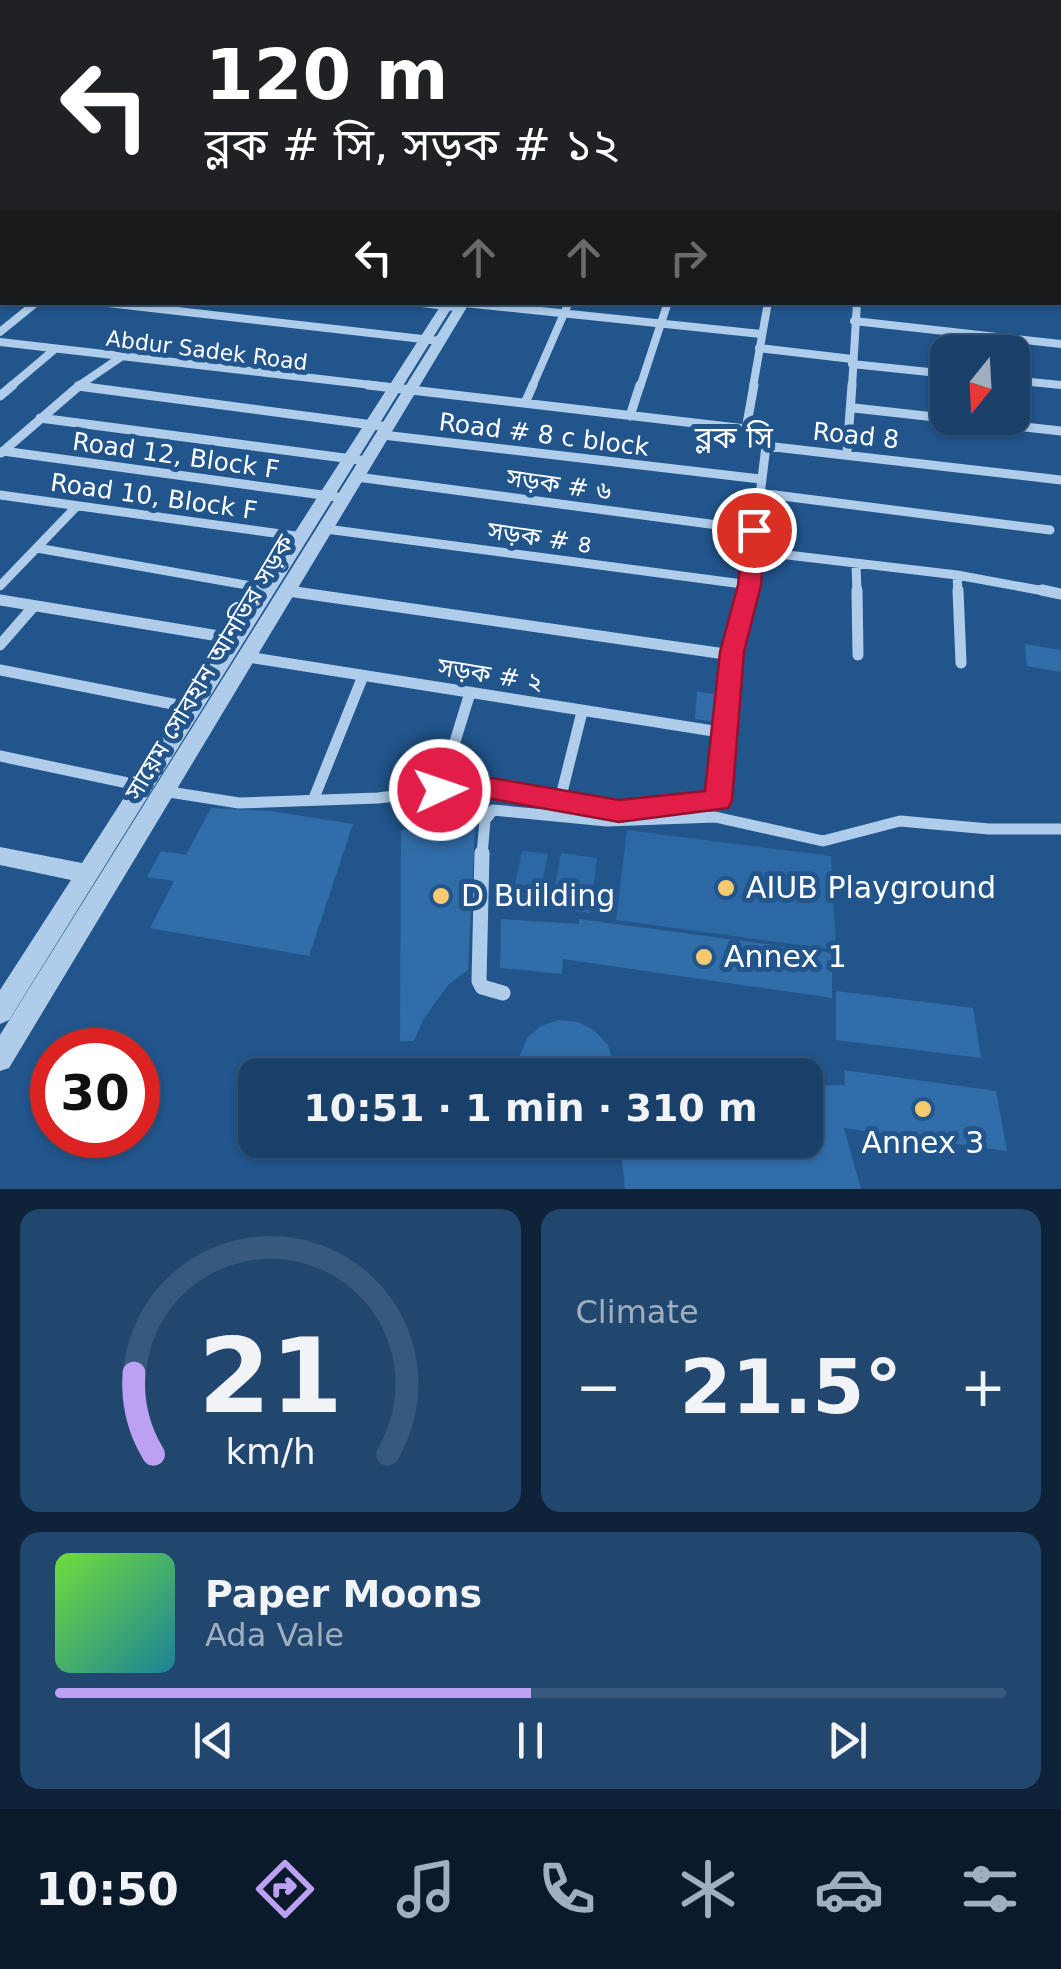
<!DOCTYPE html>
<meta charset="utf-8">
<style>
:root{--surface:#194069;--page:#22476f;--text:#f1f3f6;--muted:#9fafc0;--line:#37597d;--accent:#bca0f2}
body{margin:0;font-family:"DejaVu Sans","Noto Sans Bengali",sans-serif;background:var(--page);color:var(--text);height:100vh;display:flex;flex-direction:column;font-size:38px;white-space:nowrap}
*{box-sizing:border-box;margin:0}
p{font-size:32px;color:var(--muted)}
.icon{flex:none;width:55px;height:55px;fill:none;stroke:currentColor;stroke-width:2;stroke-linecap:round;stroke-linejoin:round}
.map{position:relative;height:1189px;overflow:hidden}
.details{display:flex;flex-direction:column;gap:20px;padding:20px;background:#0e233a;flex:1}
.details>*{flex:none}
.top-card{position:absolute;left:0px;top:0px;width:1062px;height:305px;box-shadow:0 2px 8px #0004,0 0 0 2px var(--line);background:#202124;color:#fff;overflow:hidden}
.needle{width:65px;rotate:198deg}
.fabs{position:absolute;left:930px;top:335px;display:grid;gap:20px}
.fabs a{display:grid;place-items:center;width:100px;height:100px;border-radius:20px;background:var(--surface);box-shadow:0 2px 8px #0004,0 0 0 2px var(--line);font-size:50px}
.speed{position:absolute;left:30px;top:1028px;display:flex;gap:20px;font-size:50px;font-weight:700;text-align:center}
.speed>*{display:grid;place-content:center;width:130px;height:130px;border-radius:50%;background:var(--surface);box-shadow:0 2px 8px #0004,0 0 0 2px var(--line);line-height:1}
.speed .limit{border:15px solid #d22;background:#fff;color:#111}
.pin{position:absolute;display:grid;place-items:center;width:85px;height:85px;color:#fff;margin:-42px;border:5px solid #fff;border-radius:50%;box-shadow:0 2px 10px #0007}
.me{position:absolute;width:110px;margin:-55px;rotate:87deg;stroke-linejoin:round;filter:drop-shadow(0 0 8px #0008)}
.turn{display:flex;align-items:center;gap:35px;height:210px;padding:0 40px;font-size:45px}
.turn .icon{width:130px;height:130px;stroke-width:2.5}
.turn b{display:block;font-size:70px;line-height:85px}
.lanes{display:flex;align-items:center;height:95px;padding:0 40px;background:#0003;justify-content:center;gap:50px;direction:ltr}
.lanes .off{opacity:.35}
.big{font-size:75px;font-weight:600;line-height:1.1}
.details .tile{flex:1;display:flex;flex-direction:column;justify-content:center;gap:15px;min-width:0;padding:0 35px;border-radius:20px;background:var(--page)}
.details .dial{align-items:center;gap:0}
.dial svg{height:260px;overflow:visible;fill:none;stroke:var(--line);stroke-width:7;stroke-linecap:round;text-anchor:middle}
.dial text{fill:var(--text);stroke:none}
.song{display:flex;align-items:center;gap:30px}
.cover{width:120px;height:120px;border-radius:15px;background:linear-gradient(135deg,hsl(100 70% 55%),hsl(190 70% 35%))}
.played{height:10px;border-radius:5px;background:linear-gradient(90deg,var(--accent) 50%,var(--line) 50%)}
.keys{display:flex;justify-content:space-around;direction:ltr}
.heat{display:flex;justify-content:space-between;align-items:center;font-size:55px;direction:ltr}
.details .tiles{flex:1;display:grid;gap:20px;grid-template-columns:1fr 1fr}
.tile:last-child{grid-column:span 2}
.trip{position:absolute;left:238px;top:1058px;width:585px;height:100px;border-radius:20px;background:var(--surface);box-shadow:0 2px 8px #0004,0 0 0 2px var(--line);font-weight:600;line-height:100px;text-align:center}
.tab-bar{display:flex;height:160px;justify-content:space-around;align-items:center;background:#0a1a2a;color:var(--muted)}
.tab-bar .icon{width:70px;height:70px}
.tab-bar .current{color:var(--accent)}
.tab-bar b{font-size:45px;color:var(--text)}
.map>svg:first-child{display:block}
.green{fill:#2b68a4}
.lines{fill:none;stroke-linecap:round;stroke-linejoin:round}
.canal{fill:#173f6b;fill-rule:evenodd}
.building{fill:#316da9}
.minor-far4{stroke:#afcdeb;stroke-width:4}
.minor-far3{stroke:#afcdeb;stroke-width:8}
.minor-far2{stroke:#afcdeb;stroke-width:9}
.minor-far1{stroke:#afcdeb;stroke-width:11}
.minor{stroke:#afcdeb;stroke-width:15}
.tertiary{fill:#afcdeb;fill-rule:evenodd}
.route{fill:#e11d48;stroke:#92132f;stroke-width:2.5}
.poi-dot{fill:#f8ca70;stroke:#21558c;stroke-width:4}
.labels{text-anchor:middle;stroke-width:10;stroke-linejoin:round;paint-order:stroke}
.far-street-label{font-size:22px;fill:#fff;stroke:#21558c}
.street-label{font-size:25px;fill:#fff;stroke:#21558c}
.quarter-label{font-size:30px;fill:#fff;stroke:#21558c}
.near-poi-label{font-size:30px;fill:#fff;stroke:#21558c;text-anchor:start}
</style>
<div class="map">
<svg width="1061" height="1189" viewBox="0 0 1061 1189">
<rect width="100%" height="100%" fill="#21558c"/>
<path class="green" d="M627 830 831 856 836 950 616 920Z
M522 851 548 854 538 905 511 901Z
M561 853 597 858 590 913 551 908Z"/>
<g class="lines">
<path class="canal" d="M0 101H2V105H0Z"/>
</g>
<path class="building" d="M1025 644 1061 650V672L1027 666Z
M697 692 719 694 716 722 695 719Z
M211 808 271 811 353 824 309 956 150 928 174 881 147 877 161 851 186 855Z
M475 828 468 970 449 984 424 1018 414 1041H400L401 830Z
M501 919 579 924V919L832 953V998L563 959 562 974 500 968Z
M836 991 973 1008 981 1058 836 1040Z
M559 1020 578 1022 595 1031 608 1045 613 1063 611 1075H520V1055L527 1038 541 1026Z
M844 1070 996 1091 1007 1151 844 1128 861 1189H625L620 1140H805V1086L845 1085Z"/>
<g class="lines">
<path class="minor-far4" d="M46 0 87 2
M185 0 208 1
M581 0 617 2
M1043 2 1061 1"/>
<path class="minor-far3" d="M99 302 440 341
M414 302 454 307
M464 303 761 334
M854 321 1061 344
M0 332 37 302
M0 342 389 387
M759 348 852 359
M852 364 948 374
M1012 380 1061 385
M78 386 89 387
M10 387 55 349
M77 387 121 357
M532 387 569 302
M640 387 668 302
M753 387 768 302
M852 387 857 302"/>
<path class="minor-far2" d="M368 385 746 429
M78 386 388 427
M0 396 13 385
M525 403 533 385
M854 408 1061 431
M630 416 640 385
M40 418 367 461
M746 429 754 385
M746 429 766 446 748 593
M383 435 760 479
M766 446 1061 480
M3 451 344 498
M1 453 80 385
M847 453 852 385
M357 477 755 530
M759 493 1050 530
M0 495 303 537
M326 529 750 585
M37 548 269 589
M753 551 957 575 1055 593
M856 564 857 593
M957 575 958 593
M0 586 77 506
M288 591 302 593"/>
<path class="minor-far1" d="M857 590 858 655
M958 590 961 663
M1042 590 1061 594
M288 591 732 655
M0 600 237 639
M0 645 34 606
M248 657 726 733
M0 670 193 708
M0 756 142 786
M440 790 470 693
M163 791 239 803 378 798 476 786 619 811 718 801 732 652 749 590
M314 798 363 676
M560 800 582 712
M482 855 485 820 493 810 607 821 715 817 823 841 900 821 989 829H1061"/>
<path class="minor" d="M482 853 479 981 482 987 503 993"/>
<path class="tertiary" d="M685 0H803L682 2Z
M1060 66H1061V70H1060Z
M1060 140H1061V146H1060Z
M0 211H2V219H0Z
M443 302H455L9 1020 0 1024V990L71 880 0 865V847L82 863Z
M458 302H470L9 1068 0 1071V1035Z"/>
</g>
<path class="route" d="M754 524 765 530 761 585 744 652 732 801 728 808 619 822 492 799 430 798 426 790 430 783 492 778 619 800 705 791 720 652 738 585 744 530Z"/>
<g class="poi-dot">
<circle cx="726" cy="888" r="10"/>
<circle cx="441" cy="896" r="10"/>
<circle cx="704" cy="957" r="10"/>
<circle cx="923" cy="1109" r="10"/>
</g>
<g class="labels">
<g class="far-street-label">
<text transform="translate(207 350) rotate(7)" y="8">Abdur Sadek Road</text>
</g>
<g class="street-label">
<text transform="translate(544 434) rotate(7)" y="9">Road # 8 c block</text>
<text transform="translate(856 435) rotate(6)" y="9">Road 8</text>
<text transform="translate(176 455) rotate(8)" y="9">Road 12, Block F</text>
<text transform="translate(559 484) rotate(8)" y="9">সড়ক # ৬</text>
<text transform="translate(154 496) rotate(8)" y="9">Road 10, Block F</text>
<text transform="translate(540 537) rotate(8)" y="9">সড়ক # ৪</text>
<text transform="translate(209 667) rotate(-59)" y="9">সায়েম সোবহান আনভির সড়ক</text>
<text transform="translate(490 674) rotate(9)" y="9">সড়ক # ২</text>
</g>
<g class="quarter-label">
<text x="734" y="448">ব্লক সি</text>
</g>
<g class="near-poi-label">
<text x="746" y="898">AIUB Playground</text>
<text x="461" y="906">D Building</text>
<text x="724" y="967">Annex 1</text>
<text x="923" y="1153" text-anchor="middle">Annex 3</text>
</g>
</g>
</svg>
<div class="fabs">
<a><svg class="needle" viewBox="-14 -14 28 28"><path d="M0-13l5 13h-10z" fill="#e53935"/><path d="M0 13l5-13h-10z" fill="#9fafc0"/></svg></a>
</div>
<div class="speed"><div class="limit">30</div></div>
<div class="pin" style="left:754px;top:530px;background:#d93025"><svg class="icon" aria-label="arrive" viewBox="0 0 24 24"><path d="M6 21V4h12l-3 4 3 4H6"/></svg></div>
<svg class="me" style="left:440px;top:790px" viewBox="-20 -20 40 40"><circle r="17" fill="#e11d48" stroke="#fff" stroke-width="3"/><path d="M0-11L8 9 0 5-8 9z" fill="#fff"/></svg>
<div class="trip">10:51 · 1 min · 310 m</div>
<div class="top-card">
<div class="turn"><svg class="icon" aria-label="left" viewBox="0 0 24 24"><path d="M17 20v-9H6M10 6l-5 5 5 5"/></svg><div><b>120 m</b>ব্লক # সি, সড়ক # ১২</div></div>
<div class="lanes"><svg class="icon" aria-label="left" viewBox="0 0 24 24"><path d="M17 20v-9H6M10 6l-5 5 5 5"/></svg><svg class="icon off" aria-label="ahead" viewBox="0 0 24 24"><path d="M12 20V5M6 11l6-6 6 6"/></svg><svg class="icon off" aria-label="ahead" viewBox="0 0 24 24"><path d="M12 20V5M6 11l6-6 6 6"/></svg><svg class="icon off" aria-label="right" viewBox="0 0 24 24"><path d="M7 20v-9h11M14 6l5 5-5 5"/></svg></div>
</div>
</div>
<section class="details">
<div class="tiles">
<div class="tile dial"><svg viewBox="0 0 100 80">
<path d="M14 69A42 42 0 1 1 86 69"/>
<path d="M14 69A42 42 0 0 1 8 44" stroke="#bca0f2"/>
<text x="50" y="56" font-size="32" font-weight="700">21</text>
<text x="50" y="72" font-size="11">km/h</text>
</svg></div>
<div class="tile"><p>Climate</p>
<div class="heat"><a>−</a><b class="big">21.5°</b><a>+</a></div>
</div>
<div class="tile">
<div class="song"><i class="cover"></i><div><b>Paper Moons</b><p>Ada Vale</p></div></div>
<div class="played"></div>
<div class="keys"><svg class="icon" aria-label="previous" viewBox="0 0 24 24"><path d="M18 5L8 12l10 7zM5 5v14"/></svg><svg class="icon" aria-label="pause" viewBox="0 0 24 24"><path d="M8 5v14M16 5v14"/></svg><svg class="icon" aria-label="next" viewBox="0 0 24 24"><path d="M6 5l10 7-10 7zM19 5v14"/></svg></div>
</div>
</div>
</section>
<nav class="tab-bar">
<b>10:50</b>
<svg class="icon current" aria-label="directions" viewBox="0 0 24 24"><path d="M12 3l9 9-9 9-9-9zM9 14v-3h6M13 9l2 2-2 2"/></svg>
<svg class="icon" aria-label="music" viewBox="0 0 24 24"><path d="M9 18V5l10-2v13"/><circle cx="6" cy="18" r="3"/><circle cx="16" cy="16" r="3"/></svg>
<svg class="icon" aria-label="phone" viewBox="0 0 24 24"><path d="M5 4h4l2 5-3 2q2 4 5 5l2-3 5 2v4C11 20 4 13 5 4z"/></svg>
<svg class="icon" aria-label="climate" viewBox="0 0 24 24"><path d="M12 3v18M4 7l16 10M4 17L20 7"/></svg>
<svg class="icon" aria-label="car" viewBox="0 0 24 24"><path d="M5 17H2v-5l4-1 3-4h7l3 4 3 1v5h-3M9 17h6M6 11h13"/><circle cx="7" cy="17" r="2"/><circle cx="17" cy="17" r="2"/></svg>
<svg class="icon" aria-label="filters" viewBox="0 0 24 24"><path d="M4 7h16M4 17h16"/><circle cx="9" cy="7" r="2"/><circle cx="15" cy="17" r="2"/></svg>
</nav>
